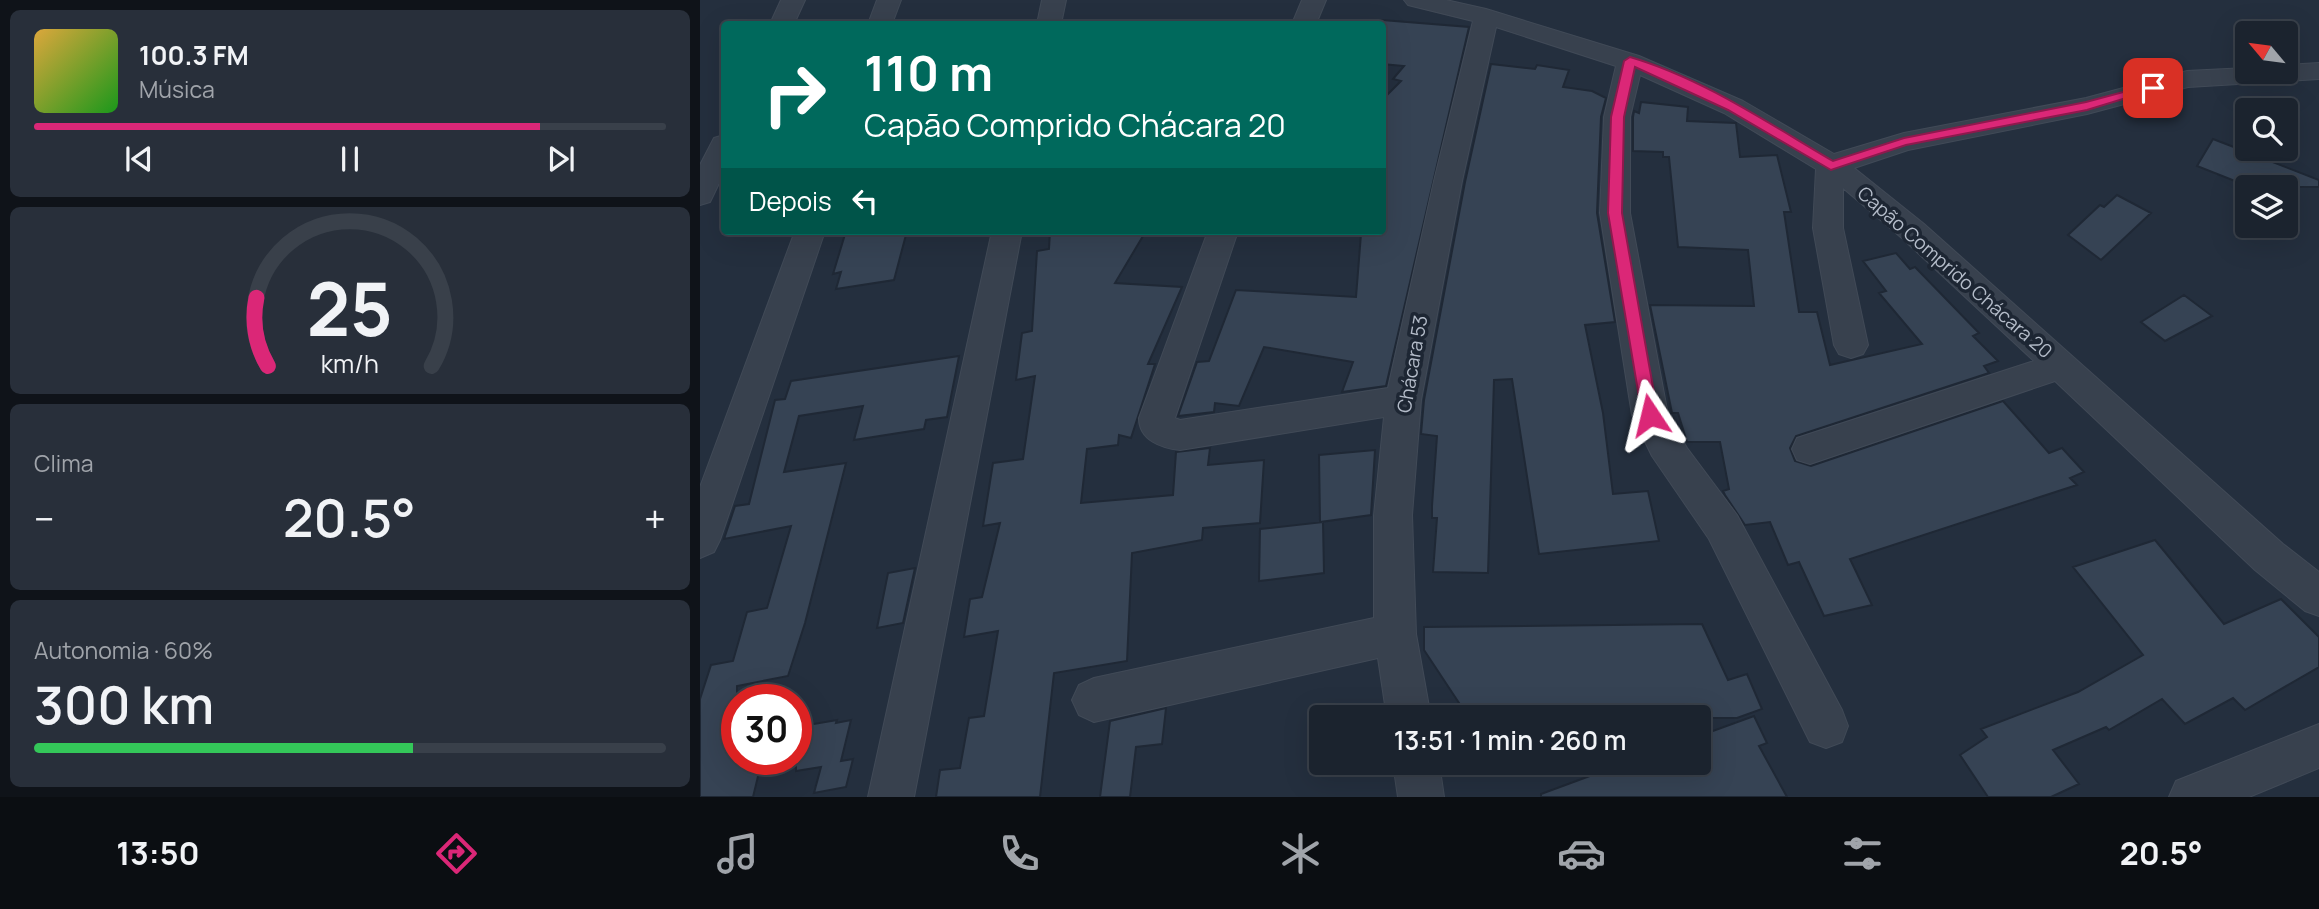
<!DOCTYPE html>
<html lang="pt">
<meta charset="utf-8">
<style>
:root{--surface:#1b232e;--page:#282f3a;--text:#f1f3f6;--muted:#a0a4aa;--line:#39404a;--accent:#db2777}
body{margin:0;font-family:Manrope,sans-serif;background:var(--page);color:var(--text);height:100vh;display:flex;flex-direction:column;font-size:26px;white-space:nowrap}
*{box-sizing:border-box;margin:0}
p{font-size:23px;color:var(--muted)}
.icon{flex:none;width:38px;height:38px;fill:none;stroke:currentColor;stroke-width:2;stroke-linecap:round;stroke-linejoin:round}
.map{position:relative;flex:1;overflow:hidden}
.details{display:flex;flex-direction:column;gap:10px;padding:10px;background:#0f1319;width:700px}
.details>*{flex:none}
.hud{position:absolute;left:21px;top:21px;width:665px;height:214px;border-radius:7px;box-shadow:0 7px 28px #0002,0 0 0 2px var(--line);background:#00695c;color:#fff;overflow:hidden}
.needle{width:46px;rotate:299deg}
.controls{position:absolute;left:1535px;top:21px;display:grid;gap:14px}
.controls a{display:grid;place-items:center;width:63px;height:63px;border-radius:7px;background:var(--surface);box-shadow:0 7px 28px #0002,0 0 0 2px var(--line);font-size:35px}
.speed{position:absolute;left:21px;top:684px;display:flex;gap:14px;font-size:35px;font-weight:700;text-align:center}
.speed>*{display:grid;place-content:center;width:91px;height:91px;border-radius:50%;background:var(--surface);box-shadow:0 7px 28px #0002,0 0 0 2px var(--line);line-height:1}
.speed .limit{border:10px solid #d22;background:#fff;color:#111}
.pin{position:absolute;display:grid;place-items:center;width:60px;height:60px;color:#fff;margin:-30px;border-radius:14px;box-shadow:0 4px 10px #0006}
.me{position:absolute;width:77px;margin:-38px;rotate:350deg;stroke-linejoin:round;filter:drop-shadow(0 0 5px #0008)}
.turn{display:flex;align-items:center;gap:24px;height:147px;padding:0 28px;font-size:32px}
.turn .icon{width:91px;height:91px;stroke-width:2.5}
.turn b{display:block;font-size:49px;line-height:60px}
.then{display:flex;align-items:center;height:66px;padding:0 28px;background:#0003;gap:14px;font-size:26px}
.big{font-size:52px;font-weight:600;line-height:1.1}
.details .card{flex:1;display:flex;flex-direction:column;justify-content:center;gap:10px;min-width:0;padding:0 24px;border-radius:10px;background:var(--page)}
.details .dial{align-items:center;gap:0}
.dial svg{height:182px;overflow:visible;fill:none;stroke:var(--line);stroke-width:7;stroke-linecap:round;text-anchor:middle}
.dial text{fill:var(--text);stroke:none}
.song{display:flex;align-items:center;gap:21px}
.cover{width:84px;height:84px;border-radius:10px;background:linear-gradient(135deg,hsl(40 70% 55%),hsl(120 70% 35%))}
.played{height:7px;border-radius:4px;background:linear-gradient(90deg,var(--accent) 80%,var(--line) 80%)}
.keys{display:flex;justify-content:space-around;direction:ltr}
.heat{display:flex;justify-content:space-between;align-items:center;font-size:38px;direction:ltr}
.charge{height:10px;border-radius:5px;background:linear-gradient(90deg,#34c759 60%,var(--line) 0)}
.trip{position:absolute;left:609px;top:705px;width:402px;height:70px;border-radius:7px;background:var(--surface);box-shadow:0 7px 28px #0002,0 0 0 2px var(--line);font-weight:600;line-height:70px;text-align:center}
.dock{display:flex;height:112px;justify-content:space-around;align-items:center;background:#0b0e12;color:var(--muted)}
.dock .icon{width:49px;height:49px}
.dock .current{color:var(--accent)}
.dock b{font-size:32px;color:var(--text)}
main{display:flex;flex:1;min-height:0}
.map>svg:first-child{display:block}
.building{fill:#364354;stroke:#1f2835;stroke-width:2}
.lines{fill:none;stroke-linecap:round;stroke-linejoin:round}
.minor-casing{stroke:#414a57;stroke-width:2}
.minor{fill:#38414e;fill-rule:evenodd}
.route{fill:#db2777;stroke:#8e194d;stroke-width:2}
.labels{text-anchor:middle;stroke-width:7;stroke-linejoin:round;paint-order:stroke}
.street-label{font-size:19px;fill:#b4bcc9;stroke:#1d2633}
</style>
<main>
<section class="details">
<div class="card">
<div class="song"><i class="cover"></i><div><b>100.3 FM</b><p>Música</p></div></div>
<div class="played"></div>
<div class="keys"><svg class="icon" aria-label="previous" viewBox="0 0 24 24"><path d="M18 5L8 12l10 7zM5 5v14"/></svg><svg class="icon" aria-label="pause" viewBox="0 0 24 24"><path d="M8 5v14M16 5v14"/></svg><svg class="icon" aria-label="next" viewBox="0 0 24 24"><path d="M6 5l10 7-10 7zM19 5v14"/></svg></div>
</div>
<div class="card dial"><svg viewBox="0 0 100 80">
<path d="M14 69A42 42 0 1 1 86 69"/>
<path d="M14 69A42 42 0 0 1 9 39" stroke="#db2777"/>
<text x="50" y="56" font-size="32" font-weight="700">25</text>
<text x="50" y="72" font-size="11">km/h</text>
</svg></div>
<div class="card"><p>Clima</p>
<div class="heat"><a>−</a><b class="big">20.5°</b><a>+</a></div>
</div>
<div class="card"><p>Autonomia · 60%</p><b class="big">300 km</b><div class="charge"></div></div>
</section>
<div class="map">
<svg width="1619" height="797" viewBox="0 0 1619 797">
<rect width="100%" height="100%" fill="#242f3e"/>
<path class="building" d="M682 20 769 27 686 386 642 392 653 362 564 347 539 406 515 403 514 412 478 416 497 362 509 361 536 290 656 297 661 234 682 235V100L701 81 693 79 704 66 682 64Z
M791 64 835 69 837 65 869 70 863 87 892 91 906 98 901 117 897 213 915 322 885 325 903 413 913 494 948 491 959 541 839 554 812 379 794 380 788 573 733 572 737 518H732V506L737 436 721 434 724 400 765 182Z
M941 102 988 107 987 121 1036 123 1040 157 1077 155 1091 212H1084L1099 312H1117L1130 365 1222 344 1179 293 1186 291 1163 261 1196 253 1210 269 1215 267 1279 333 1273 336 1298 361 1284 366 1289 373 1096 436 1090 448 1095 461 1111 466 1303 401 1349 453 1362 448 1384 472 1370 478 1377 485 1150 559 1172 605 1124 616 1099 562 1088 565 1070 522 1045 525 1025 495 1023 491 1029 489 1020 442H987L978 413H972L950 305 1054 306 1048 250 978 247 969 157H963V152L933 151V117L934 111 939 113Z
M1513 139 1619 180V187H1550L1497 166Z
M1417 195 1451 213 1401 260 1368 235 1400 205 1404 207Z
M146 231H207L194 280 136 289 141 272 133 274Z
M350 231H446L415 283 482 287 448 364H455L431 438 419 435 418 445 387 449 381 503 473 495 476 452 510 448 508 465 564 460 560 523 503 528 502 540 432 553 427 661 354 673 340 797H236L240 770 260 768 269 718 284 716 298 631 264 637 270 599 282 597 300 523 283 526 293 463 323 459 335 376 316 380 322 333 332 331 337 251 349 249Z
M1484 295 1512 316 1465 341 1441 322Z
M259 356 247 417 226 420 224 429 154 440 163 406 99 416 84 472 146 463 105 623 88 676 37 686V760H62L53 797H0V699L11 665 33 661 47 612 67 608 91 526 24 539 35 506 49 504 75 400 85 399 91 381Z
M675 450 671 515 620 522 619 455Z
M623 522 624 573 559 581 560 529Z
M1455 540 1524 624 1581 599 1619 637V667L1545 710 1533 698 1485 724 1462 699 1409 730 1406 727 1353 750 1379 784 1351 797H1288L1260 755 1287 737 1281 729 1378 692 1443 655 1373 567Z
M215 568 203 623 177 628 188 573Z
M1002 624 1028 680 1047 674 1062 709 1037 718H769L724 650V627Z
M466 708 462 744 436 747 430 797H400L410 721Z
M1054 716 1067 743 1059 746 1087 797H841V794L925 763H999V736Z
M137 720 136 723 151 720 141 761 153 759 146 787 114 793 121 767 96 771V727Z"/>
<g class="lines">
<defs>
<path id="minor" d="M81 0H105L94 24H70Z
M177 0H201L192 24H168Z
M342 0H366L361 24H337Z
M602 0H626L616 24H592Z
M704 0H746L786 9 939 56 1043 101 1134 154 1204 133 1386 98 1487 71 1547 68V72H1586V65L1619 63V79L1488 87 1387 114 1208 150 1154 168 1224 224 1583 544 1619 572V616L1605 611 1555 570 1355 381 1110 464 1097 460 1092 449 1097 438 1334 361 1203 239 1143 188V228L1168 345 1163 354 1151 358 1139 354 1134 345 1113 228 1116 169 1024 113 940 75 930 117V213L968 415 987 448 1037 515 1142 710 1148 726 1142 742 1126 748 1110 742 1009 539 952 456 932 415 900 213 904 117 916 66 796 27 762 181 721 400 712 515 716 634 731 718H687L678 658 394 722 379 715 372 700 379 685 394 678 674 618V515L684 417 480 450C461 448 439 440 439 418L508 231H538L475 418 480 420 688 388 734 181 773 21 708 5Z
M24 135V173L10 202 0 205V165L14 138Z
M95 231H125L20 540 14 552 0 558V487Z
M292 231H322L214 797H168Z
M1619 724V768L1549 797H1469L1476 781Z
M693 763H739L744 797H698Z"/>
</defs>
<use href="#minor" class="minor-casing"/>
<use href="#minor" class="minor"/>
</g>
<path class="route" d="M930 57C1002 78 1068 123 1133 161L1204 138 1386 102 1453 84 1459 88 1387 110 1206 145 1131 170 1028 110 935 67 924 117 922 213 958 415 956 420H944L942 415 908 213 911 117 924 61Z"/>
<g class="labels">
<g class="street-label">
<text transform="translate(1255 272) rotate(41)" y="7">Capão Comprido Chácara 20</text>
<text transform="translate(712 364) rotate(-80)" y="7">Chácara 53</text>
</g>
</g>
</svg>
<div class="controls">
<a><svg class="needle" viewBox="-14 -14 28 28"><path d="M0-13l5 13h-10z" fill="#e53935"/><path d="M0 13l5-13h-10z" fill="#a0a4aa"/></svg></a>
<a><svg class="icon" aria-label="search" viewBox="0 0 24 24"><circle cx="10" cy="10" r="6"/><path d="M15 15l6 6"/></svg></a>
<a><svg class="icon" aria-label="layers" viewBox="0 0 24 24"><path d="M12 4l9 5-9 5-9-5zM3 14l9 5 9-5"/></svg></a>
</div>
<div class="speed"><div class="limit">30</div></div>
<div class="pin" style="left:1453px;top:88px;background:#d93025"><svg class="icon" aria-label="arrive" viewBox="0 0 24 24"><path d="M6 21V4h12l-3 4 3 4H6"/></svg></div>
<svg class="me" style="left:950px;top:415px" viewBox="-20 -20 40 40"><path d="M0-17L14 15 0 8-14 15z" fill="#db2777" stroke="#fff" stroke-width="4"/></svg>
<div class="trip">13:51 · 1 min · 260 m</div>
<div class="hud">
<div class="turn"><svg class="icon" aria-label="right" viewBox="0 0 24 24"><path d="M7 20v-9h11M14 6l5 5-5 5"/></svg><div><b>110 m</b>Capão Comprido Chácara 20</div></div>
<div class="then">Depois<svg class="icon" aria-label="left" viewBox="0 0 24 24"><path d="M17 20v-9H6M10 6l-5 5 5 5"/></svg></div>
</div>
</div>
</main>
<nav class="dock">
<b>13:50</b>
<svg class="icon current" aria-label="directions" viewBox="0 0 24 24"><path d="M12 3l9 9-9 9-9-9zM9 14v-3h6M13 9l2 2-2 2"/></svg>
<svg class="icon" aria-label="music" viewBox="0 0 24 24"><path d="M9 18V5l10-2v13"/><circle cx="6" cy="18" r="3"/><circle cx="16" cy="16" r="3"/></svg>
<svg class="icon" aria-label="phone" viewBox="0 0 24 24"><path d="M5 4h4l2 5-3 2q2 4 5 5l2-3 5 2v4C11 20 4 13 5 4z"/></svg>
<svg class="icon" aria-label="climate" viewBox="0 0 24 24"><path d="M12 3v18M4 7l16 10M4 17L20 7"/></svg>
<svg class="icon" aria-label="car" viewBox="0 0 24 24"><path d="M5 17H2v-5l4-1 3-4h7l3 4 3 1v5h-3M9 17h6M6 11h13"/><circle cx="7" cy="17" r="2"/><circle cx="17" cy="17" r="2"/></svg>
<svg class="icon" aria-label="filters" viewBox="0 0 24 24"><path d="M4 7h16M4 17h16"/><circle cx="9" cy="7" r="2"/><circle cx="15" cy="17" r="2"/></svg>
<b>20.5°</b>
</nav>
